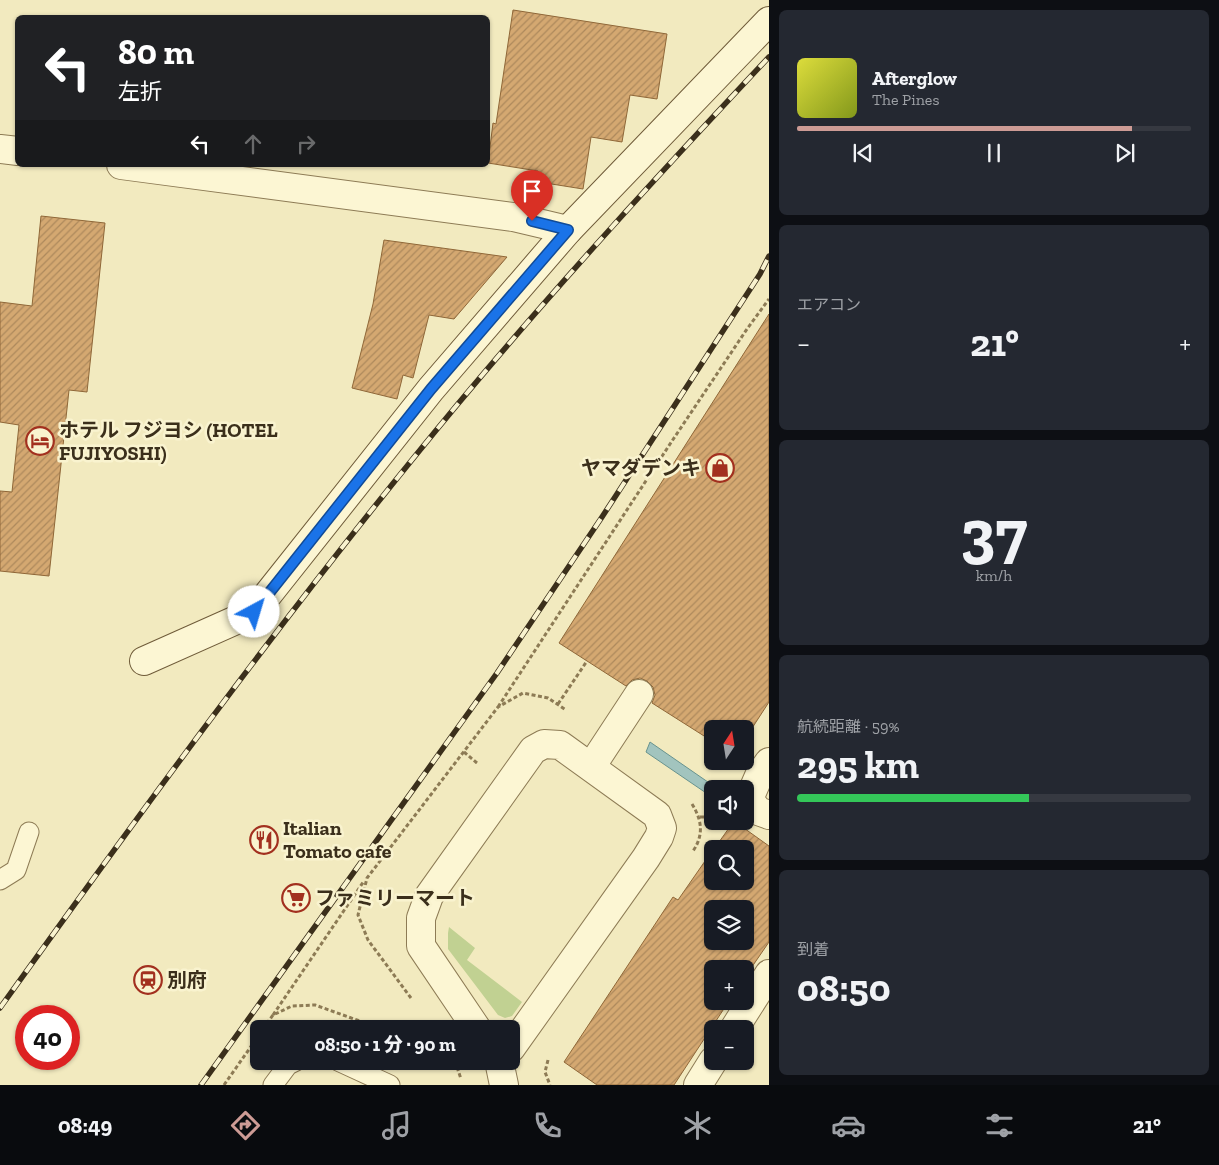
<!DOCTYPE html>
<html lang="ja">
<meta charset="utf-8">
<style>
:root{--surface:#171b24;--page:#242831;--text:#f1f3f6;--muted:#9ea1a6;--line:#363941;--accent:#cd9b95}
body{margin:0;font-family:"Zilla Slab","Noto Sans JP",serif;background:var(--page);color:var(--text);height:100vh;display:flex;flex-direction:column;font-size:19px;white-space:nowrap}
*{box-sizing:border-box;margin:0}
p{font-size:16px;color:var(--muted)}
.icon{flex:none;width:28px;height:28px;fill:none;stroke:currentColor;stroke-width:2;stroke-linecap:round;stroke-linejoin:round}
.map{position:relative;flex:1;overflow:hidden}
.drawer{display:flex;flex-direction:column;gap:10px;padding:10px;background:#0d0f14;width:450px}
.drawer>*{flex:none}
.guide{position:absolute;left:15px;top:15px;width:475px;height:152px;border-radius:8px;box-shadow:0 1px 4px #0004;background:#202124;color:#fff;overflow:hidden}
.needle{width:32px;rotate:12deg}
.controls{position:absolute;left:704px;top:720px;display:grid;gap:10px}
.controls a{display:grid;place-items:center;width:50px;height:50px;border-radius:8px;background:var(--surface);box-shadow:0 1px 4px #0004;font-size:25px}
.speed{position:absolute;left:15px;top:1005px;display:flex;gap:10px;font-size:25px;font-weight:700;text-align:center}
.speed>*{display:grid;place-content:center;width:65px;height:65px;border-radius:50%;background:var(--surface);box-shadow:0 1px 4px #0004;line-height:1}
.speed .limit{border:8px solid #d22;background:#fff;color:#111}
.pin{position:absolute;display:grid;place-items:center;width:42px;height:42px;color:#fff;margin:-51px -21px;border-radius:50% 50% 50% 0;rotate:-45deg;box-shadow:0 0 5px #0007}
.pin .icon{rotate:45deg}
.me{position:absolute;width:55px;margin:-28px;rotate:39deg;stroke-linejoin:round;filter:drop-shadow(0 0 4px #0008)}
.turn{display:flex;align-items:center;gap:18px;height:105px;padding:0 20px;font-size:22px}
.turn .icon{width:65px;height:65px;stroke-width:2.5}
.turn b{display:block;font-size:35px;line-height:42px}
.lanes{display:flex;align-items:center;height:48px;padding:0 20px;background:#0003;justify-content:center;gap:25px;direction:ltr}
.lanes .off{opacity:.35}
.big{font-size:38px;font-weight:800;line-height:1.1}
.drawer .widget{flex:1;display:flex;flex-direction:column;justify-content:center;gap:8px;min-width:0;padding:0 18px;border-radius:8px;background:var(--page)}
.drawer .dial{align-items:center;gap:0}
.dial b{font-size:65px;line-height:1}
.song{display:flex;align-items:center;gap:15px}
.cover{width:60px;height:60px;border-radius:8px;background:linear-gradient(135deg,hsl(60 70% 55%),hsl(70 70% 35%))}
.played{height:5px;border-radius:2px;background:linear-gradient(90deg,var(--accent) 85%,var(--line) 85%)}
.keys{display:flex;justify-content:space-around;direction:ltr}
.heat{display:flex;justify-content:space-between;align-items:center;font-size:28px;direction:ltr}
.charge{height:8px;border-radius:4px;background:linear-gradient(90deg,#34c759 59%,var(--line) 0)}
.trip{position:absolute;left:250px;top:1020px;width:270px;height:50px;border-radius:8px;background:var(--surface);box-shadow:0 1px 4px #0004;font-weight:800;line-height:50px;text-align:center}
.tabs{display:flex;height:80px;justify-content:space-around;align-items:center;background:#090b0e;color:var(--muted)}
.tabs .icon{width:35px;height:35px}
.tabs .selected{color:var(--accent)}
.tabs b{font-size:22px;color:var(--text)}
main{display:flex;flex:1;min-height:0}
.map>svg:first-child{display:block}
.grass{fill:#c1d192}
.water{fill:#a2c4be;stroke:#68938e}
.building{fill:url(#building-hatch);stroke:#8f6738;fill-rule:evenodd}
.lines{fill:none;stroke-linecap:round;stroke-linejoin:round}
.lane-casing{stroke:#8d7b55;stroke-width:21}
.street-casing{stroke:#8d7b55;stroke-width:30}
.secondary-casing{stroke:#6f5b39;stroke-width:30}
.path{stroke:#8d7b55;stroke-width:3;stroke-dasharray:4 2.5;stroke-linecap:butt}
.lane{stroke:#fcf6d3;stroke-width:19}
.street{stroke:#fcf6d3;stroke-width:28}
.secondary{stroke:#fcf6d3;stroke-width:28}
.rail-casing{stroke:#3b2f1b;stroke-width:5.5}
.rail{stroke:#f9f3cf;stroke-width:4;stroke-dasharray:11;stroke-linecap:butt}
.route-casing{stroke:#114b97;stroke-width:12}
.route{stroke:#1a73e8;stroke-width:9}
.labels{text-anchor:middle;stroke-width:5;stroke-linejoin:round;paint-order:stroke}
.poi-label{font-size:20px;font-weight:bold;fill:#3b2f1b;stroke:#f9f3cf;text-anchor:start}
</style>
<main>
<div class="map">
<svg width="769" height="1085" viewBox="0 0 769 1085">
<defs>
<pattern id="building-hatch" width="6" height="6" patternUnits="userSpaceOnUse" patternTransform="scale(1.25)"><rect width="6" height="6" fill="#d4a871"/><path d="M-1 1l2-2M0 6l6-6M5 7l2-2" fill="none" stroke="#ad895c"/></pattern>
</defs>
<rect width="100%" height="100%" fill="#f2eabf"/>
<path class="grass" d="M449 927 475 948 467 960 522 1002 512 1016 505 1018 498 1015 448 949V933Z"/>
<path class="water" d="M650 742 718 789H712V797L646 752Z"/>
<path class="building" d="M513 10 667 34 657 99 630 95 622 142 591 137 583 189 539 182 538 171 488 163 493 123 496 124Z
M41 216 105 223 87 392 69 390 49 576 0 571V491L12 492 19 425 0 422V302L32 306Z
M384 240 507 257 454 319 429 315 413 378 403 375 397 399 352 388 373 304Z
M769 314V702L745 739V729H712V741L652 703 655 695 653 687 647 681 640 678 632 680 626 686 559 643Z
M734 821 769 846V942L745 977V969H712V1001H729L674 1085H597L564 1062 673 897 678 900 712 851V881H745V849H714ZM712 909H745V941H712Z"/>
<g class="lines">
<defs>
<path id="lane" d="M0 880 16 870 29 832
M338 1061 390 1085
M273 1085 288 1065 296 1061"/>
<path id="street" d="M0 149 18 151
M121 165 513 217 568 230
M769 762 759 776 749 799 758 811 769 815
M591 767 639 694
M477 1029 421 946V918L429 896 533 750 544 744 560 745 657 815 662 828 659 837 646 858 511 1048
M734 1029 769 974
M499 1061 504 1085
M698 1085 713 1061"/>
<path id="secondary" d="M144 661 254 612 431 389 568 230 769 21"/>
</defs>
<use href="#lane" class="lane-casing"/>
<use href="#street" class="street-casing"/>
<use href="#secondary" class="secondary-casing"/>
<path class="path" d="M558 704 587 661
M498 707 672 441 747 329 769 299
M464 752 477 763
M692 804C702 820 704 835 693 851
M700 817H712
M411 998 368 940 358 915 367 878 498 707 523 693 548 698 566 710
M273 1015 364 881
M263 1029 273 1015 292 1006 315 1005 382 1029
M548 1060 545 1072 550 1085
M455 1061 461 1079
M224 1085 259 1035"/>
<use href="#lane" class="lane"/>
<use href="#street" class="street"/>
<use href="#secondary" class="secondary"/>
<defs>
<path id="rail" d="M0 1008C147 803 296 599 457 405 557 285 662 171 769 57
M201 1085 497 673 602 517 760 274 769 256"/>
</defs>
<use href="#rail" class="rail-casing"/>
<use href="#rail" class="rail"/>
</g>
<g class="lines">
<defs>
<path id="route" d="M254 612 431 389 568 230 532 221"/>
</defs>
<use href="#route" class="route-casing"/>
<use href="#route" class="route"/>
</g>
<defs>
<symbol id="hotel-ring" viewBox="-11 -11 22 22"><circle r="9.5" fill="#f9f3cf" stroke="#a2301f" stroke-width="1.5"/><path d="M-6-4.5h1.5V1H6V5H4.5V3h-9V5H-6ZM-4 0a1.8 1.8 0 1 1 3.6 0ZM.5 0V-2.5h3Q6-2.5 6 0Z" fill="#a2301f"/></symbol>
<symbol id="shop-ring" viewBox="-11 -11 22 22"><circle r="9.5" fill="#f9f3cf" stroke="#a2301f" stroke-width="1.5"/><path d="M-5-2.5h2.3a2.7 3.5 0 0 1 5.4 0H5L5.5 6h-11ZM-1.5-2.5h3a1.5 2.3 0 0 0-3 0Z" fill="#a2301f"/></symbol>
<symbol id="restaurant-ring" viewBox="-11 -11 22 22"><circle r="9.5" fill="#f9f3cf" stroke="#a2301f" stroke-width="1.5"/><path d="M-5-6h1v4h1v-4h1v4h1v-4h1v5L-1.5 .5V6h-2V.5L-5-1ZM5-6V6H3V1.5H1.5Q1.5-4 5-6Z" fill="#a2301f"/></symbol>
<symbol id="supermarket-ring" viewBox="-11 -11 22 22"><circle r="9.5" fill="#f9f3cf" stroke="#a2301f" stroke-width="1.5"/><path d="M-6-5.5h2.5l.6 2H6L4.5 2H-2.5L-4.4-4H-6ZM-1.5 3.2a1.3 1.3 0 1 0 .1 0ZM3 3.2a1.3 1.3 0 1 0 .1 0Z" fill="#a2301f"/></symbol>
<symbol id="station-ring" viewBox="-11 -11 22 22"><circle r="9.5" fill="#f9f3cf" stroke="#a2301f" stroke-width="1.5"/><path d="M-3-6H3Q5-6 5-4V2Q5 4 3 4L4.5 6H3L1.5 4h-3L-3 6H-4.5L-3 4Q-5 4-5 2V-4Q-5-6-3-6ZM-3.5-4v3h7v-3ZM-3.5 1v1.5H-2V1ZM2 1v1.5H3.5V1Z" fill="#a2301f"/></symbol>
</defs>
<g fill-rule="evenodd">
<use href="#hotel-ring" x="24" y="425" width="32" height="32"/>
<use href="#shop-ring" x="704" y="452" width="32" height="32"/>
<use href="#restaurant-ring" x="248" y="824" width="32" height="32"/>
<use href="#supermarket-ring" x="280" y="882" width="32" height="32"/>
<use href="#station-ring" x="132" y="964" width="32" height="32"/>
</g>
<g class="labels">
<g class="poi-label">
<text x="59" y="437">ホテル フジヨシ (HOTEL<tspan x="59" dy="23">FUJIYOSHI)</tspan></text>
<text x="701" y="475" text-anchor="end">ヤマダデンキ</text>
<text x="283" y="835">Italian<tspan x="283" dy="23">Tomato cafe</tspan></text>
<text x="315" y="905">ファミリーマート</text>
<text x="167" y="987">別府</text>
</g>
</g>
</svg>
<div class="controls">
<a><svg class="needle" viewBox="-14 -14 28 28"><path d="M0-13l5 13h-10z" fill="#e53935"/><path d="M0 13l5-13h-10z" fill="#9ea1a6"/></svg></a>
<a><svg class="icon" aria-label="sound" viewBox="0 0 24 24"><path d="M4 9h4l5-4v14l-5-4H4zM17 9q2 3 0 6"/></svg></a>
<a><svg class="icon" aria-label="search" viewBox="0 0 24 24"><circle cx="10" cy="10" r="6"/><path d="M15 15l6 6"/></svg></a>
<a><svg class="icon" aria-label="layers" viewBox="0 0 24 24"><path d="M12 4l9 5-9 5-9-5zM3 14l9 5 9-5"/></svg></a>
<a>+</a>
<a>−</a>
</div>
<div class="speed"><div class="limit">40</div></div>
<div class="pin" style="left:532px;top:221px;background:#d93025"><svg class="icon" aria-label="arrive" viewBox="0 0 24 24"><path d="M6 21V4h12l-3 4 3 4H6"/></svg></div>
<svg class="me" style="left:254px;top:612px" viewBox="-20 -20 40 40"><circle r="19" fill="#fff"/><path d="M0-13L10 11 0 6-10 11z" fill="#1a73e8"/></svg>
<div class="trip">08:50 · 1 分 · 90 m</div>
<div class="guide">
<div class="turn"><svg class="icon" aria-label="left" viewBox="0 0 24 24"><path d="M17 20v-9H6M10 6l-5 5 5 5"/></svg><div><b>80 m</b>左折</div></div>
<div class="lanes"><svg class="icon" aria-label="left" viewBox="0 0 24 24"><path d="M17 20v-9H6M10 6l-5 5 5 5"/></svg><svg class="icon off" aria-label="ahead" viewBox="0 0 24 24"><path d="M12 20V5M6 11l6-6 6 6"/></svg><svg class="icon off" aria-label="right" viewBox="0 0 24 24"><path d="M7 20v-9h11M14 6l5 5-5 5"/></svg></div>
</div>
</div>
<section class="drawer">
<div class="widget">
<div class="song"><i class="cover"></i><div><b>Afterglow</b><p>The Pines</p></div></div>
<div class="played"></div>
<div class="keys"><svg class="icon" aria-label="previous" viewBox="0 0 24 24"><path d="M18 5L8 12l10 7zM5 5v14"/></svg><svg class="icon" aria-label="pause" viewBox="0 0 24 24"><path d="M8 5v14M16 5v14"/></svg><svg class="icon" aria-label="next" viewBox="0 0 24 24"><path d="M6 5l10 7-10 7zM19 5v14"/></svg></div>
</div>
<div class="widget"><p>エアコン</p>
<div class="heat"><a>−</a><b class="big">21°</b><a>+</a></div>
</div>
<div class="widget dial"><b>37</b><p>km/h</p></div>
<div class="widget"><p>航続距離 · 59%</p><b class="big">295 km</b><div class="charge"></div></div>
<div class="widget"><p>到着</p><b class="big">08:50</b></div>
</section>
</main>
<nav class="tabs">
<b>08:49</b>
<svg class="icon selected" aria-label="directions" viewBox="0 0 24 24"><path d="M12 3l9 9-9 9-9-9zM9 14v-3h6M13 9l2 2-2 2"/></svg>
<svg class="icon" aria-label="music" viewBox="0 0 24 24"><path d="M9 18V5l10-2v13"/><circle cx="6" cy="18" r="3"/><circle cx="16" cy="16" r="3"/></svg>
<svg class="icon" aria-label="phone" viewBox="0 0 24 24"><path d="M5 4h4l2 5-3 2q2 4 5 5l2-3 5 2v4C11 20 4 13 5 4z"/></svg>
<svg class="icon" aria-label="climate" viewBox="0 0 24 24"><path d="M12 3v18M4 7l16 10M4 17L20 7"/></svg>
<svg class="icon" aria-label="car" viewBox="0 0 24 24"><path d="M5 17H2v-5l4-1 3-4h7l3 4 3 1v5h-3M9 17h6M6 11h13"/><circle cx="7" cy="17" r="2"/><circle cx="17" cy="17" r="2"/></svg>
<svg class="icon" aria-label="filters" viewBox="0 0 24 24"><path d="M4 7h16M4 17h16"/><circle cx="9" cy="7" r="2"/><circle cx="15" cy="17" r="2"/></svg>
<b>21°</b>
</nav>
